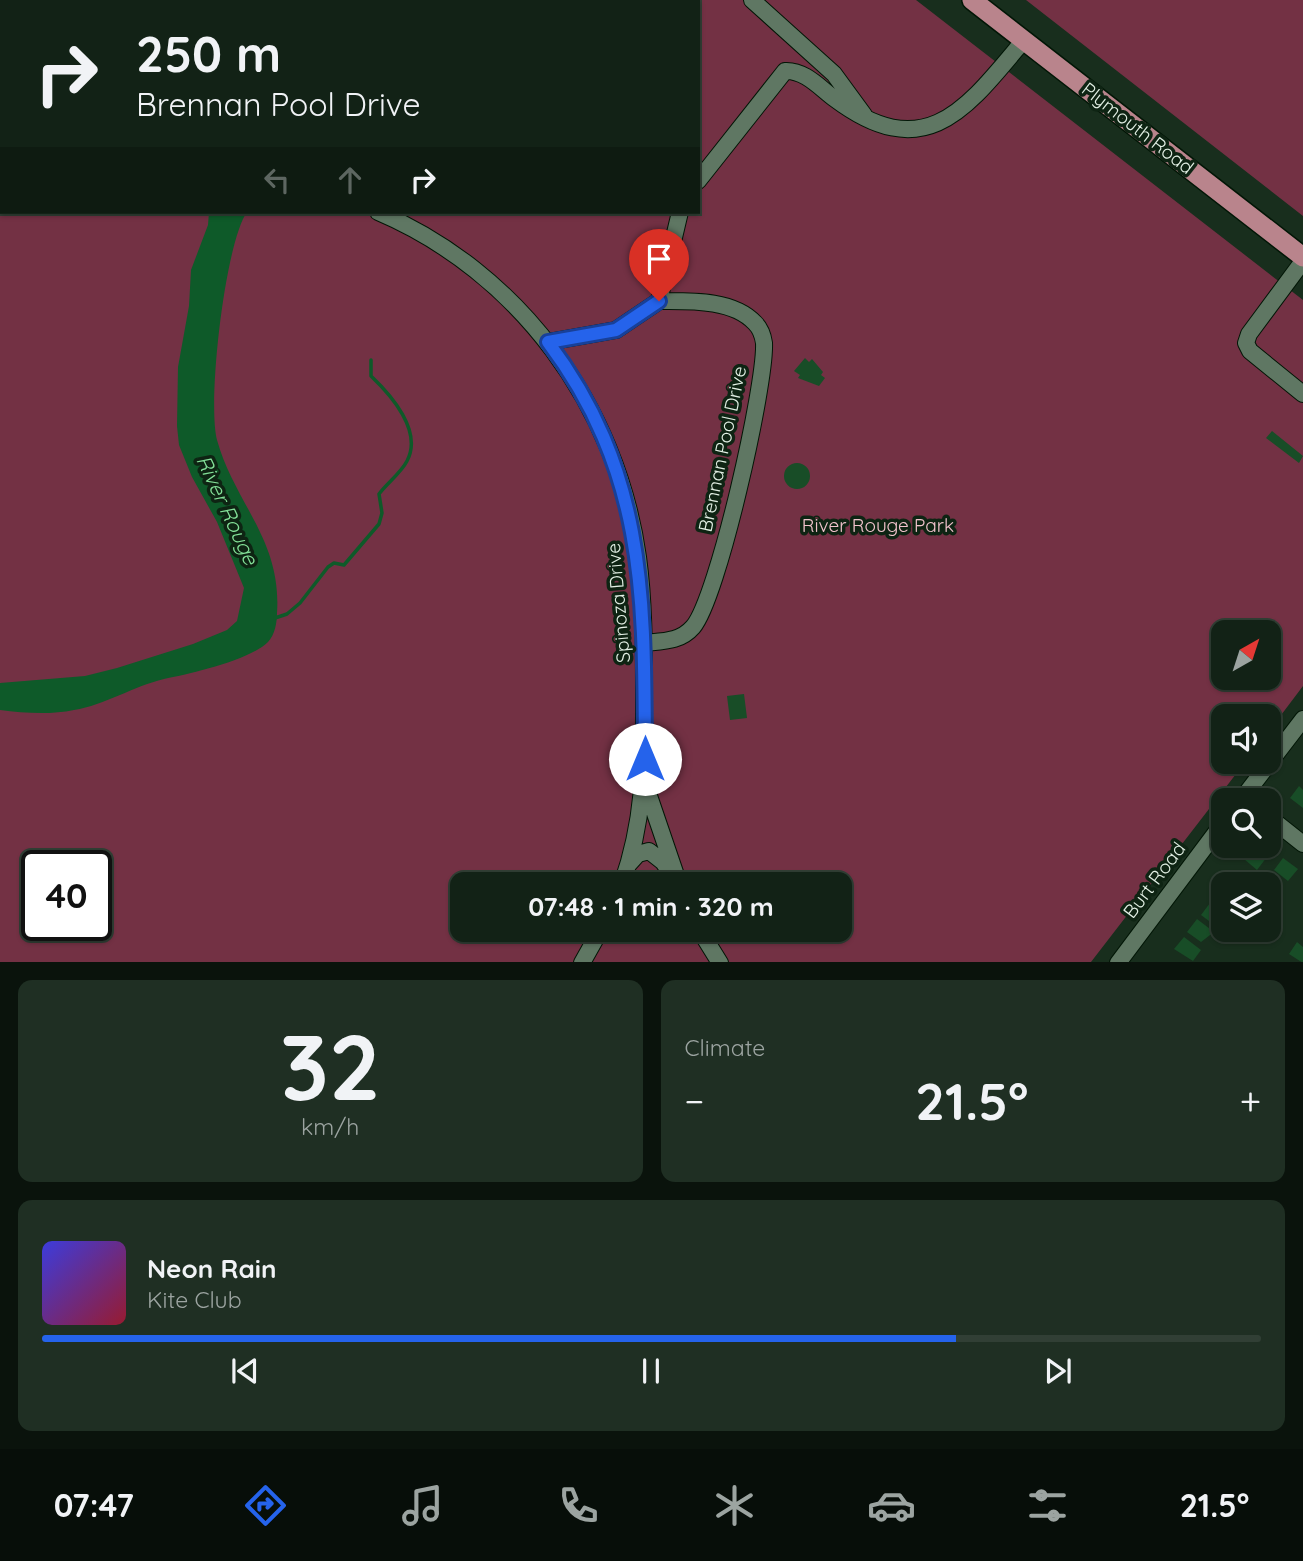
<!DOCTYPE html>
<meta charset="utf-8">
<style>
:root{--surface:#122216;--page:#1f2f23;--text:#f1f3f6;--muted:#9ca4a1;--line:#313f35;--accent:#2563eb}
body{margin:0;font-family:Quicksand,sans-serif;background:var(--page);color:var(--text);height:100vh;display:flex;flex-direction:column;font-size:26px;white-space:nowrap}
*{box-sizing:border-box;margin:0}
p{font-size:23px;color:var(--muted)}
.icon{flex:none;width:38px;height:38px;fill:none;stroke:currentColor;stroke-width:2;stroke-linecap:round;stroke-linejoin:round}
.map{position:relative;height:962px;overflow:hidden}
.drawer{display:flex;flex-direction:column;gap:18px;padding:18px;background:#0a130c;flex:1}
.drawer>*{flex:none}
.top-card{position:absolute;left:0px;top:0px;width:700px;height:214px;box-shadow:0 2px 5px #0004,0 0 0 2px var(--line);background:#122216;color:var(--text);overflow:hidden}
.needle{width:46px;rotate:39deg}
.controls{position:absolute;left:1211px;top:620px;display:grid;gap:14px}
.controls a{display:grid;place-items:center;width:70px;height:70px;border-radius:14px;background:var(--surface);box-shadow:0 2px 5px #0004,0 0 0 2px var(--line);font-size:35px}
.speed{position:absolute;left:21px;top:850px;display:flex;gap:14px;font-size:35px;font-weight:700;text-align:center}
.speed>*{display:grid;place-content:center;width:91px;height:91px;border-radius:50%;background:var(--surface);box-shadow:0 2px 5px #0004,0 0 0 2px var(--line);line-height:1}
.speed .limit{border:4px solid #111;border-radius:10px;background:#fff;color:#111}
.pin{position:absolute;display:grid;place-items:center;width:60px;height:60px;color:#fff;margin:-72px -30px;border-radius:50% 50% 50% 0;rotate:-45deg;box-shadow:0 0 7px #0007}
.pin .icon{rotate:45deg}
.me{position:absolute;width:77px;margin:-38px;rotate:0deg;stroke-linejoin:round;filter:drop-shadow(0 0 5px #0008)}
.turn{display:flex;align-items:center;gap:24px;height:147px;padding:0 21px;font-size:32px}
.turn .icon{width:91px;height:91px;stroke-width:2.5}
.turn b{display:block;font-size:49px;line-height:60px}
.lanes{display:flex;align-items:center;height:66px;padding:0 21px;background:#0003;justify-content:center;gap:35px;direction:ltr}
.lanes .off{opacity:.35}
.big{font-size:52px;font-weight:700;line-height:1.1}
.drawer .card{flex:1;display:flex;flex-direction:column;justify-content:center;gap:10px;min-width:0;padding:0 24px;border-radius:14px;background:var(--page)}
.drawer .dial{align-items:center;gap:0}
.dial b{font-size:91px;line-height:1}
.song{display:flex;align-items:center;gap:21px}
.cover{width:84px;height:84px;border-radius:10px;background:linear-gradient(135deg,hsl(240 70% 55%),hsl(350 70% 35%))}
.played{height:7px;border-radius:4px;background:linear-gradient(90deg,var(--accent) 75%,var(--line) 75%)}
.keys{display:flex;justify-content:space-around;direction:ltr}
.heat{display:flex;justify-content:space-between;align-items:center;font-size:38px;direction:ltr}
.drawer .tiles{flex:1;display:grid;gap:18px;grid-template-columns:1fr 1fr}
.card:last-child{grid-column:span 2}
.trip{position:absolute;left:450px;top:872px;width:402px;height:70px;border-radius:14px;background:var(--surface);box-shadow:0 2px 5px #0004,0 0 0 2px var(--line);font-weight:700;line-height:70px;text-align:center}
.dock{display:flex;height:112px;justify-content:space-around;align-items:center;background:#070e09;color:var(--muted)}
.dock .icon{width:49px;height:49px}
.dock .active{color:var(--accent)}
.dock b{font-size:32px;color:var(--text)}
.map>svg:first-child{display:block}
.green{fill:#733144;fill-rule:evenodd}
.water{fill:#0e5a29}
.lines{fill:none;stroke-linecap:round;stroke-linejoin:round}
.stream{stroke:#0e5a29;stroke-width:3.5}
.building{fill:#184d27}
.minor-casing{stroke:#021606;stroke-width:18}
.major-casing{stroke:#021606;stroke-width:22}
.minor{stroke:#5f7763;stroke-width:16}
.major{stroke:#b9848c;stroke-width:19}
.route-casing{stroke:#184099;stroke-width:18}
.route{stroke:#2563eb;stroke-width:12}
.labels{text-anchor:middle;stroke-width:7;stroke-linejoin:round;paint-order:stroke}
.street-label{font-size:19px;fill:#e3f0e5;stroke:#0e2413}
.park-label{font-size:19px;fill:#f2c3cd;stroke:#0e2413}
.water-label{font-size:21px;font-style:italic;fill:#83e198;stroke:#0e2413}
</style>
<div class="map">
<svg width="1303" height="963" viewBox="0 0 1303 963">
<rect width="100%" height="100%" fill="#182e1d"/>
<path class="green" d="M0 0H916L1303 300V686L1269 731V716H1223V761H1246L1091 962 0 963ZM2 2H698V212H2ZM1223 632H1269V677H1223ZM37 866H96V926H37ZM462 884H840V929H462Z
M1026 0H1303V216Z"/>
<path class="water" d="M209 212H247C225 243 207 402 217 440 235 504 282 540 277 613 277 622 275 635 268 642 250 660 190 674 164 679 134 686 105 705 74 710 50 715 24 713 0 710V683L85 676 117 668 193 644 227 630 237 621 244 588 217 522 192 477 179 445 177 426 178 367 189 306 191 270 208 225Z"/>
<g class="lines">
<path class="stream" d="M275 618 287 614 300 603 328 567 334 563 344 565 379 524 382 513 379 494C387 483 401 473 407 461 423 431 391 395 371 376V360"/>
</g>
<path class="building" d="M805 358 809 362 812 359 823 372 821 375 825 378 819 386 798 378 800 375 794 371Z
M1272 431 1303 456 1299 463 1266 438Z
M784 476a13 13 0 1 1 26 0a13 13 0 1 1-26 0Z
M744 694 747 718 730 720 727 696Z
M1299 786 1303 790V808L1290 798Z
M1255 845H1268L1273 849 1257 870 1244 859Z
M1283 858 1298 869 1288 881 1274 870Z
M1210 903 1223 913V919L1217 927 1201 915Z
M1197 919 1214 932 1201 942 1187 932Z
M1184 937 1201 950 1193 961 1174 949Z
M1297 942 1303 947V963L1289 954Z"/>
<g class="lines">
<defs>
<path id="minor" d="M752 0 834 74 864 115
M0 50 2 51
M698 181 785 71C805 70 820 88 835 99 926 167 967 108 1024 40
M378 212C519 272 617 406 638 557 644 601 644 646 644 690 644 761 646 815 622 884
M1303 261 1249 334 1246 343 1250 351 1303 394
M548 342 616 330 659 301
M644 643C663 641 680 642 693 627 718 598 766 384 764 343 763 336 760 328 755 323 733 299 689 301 659 301L680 212
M647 790 679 884
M1241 800 1303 719
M1269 817 1303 844
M629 864 638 854 649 851 663 862 670 872
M699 929 720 963
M582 963 601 929
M1118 963 1223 823"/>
<path id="major" d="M972 0 1303 257"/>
</defs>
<use href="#minor" class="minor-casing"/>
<use href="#major" class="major-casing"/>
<use href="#minor" class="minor"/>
<use href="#major" class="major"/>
</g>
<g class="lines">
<defs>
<path id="route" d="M645 759C644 602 648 475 548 342L616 330 659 301"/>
</defs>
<use href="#route" class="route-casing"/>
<use href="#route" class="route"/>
</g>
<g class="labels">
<g class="street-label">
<text transform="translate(1138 128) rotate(38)" y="7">Plymouth Road</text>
<text transform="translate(722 449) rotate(-78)" y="7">Brennan Pool Drive</text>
<text transform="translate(618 603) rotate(-95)" y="7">Spinoza Drive</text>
<text transform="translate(1154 880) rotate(-53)" y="7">Burt Road</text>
</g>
<g class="park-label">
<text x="878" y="532">River Rouge Park</text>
</g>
<g class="water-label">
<text transform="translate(227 510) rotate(65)" y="7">River Rouge</text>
</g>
</g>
</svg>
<div class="controls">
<a><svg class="needle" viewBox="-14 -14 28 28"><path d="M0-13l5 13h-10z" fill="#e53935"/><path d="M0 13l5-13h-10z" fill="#9ca4a1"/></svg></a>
<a><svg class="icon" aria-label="sound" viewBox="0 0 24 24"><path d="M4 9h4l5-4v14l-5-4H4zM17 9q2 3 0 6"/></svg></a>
<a><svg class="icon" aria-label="search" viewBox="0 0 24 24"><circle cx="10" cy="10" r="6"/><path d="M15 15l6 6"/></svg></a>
<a><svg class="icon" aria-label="layers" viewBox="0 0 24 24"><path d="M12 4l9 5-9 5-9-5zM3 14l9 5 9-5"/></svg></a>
</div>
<div class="speed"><div class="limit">40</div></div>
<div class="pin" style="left:659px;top:301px;background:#d93025"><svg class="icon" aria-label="arrive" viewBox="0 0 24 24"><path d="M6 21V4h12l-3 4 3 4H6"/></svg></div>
<svg class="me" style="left:645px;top:759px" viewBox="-20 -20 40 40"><circle r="19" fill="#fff"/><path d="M0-13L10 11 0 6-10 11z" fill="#2563eb"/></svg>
<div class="trip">07:48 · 1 min · 320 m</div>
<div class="top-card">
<div class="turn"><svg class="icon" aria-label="right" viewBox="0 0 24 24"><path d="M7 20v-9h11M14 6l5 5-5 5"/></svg><div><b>250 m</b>Brennan Pool Drive</div></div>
<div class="lanes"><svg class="icon off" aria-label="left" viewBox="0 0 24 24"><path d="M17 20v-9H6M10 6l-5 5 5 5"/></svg><svg class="icon off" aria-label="ahead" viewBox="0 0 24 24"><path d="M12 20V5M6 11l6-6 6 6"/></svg><svg class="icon" aria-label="right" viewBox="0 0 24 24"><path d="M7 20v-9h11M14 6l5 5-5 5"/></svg></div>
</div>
</div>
<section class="drawer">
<div class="tiles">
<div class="card dial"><b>32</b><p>km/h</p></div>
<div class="card"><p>Climate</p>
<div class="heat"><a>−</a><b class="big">21.5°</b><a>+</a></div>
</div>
<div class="card">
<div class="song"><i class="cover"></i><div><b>Neon Rain</b><p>Kite Club</p></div></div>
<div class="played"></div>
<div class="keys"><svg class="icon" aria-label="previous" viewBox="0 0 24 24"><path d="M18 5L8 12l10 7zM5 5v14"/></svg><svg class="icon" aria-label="pause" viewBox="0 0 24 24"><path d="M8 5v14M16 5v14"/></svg><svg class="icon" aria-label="next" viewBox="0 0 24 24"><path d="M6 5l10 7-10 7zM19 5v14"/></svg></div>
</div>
</div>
</section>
<nav class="dock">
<b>07:47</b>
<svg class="icon active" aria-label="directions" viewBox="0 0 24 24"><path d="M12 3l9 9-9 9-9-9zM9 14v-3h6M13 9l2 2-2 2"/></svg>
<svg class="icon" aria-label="music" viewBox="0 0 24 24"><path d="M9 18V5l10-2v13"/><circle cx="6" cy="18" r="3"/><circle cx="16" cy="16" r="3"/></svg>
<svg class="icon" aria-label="phone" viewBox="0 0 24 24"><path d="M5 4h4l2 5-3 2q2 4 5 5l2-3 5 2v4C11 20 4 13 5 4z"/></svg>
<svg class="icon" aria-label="climate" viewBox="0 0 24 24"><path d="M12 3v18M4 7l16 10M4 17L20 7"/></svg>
<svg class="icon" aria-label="car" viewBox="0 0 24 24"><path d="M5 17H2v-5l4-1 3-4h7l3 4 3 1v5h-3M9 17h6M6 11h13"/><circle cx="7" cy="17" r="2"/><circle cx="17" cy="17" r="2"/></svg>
<svg class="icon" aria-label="filters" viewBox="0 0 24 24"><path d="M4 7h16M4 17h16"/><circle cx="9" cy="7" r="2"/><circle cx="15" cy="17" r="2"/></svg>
<b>21.5°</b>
</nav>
